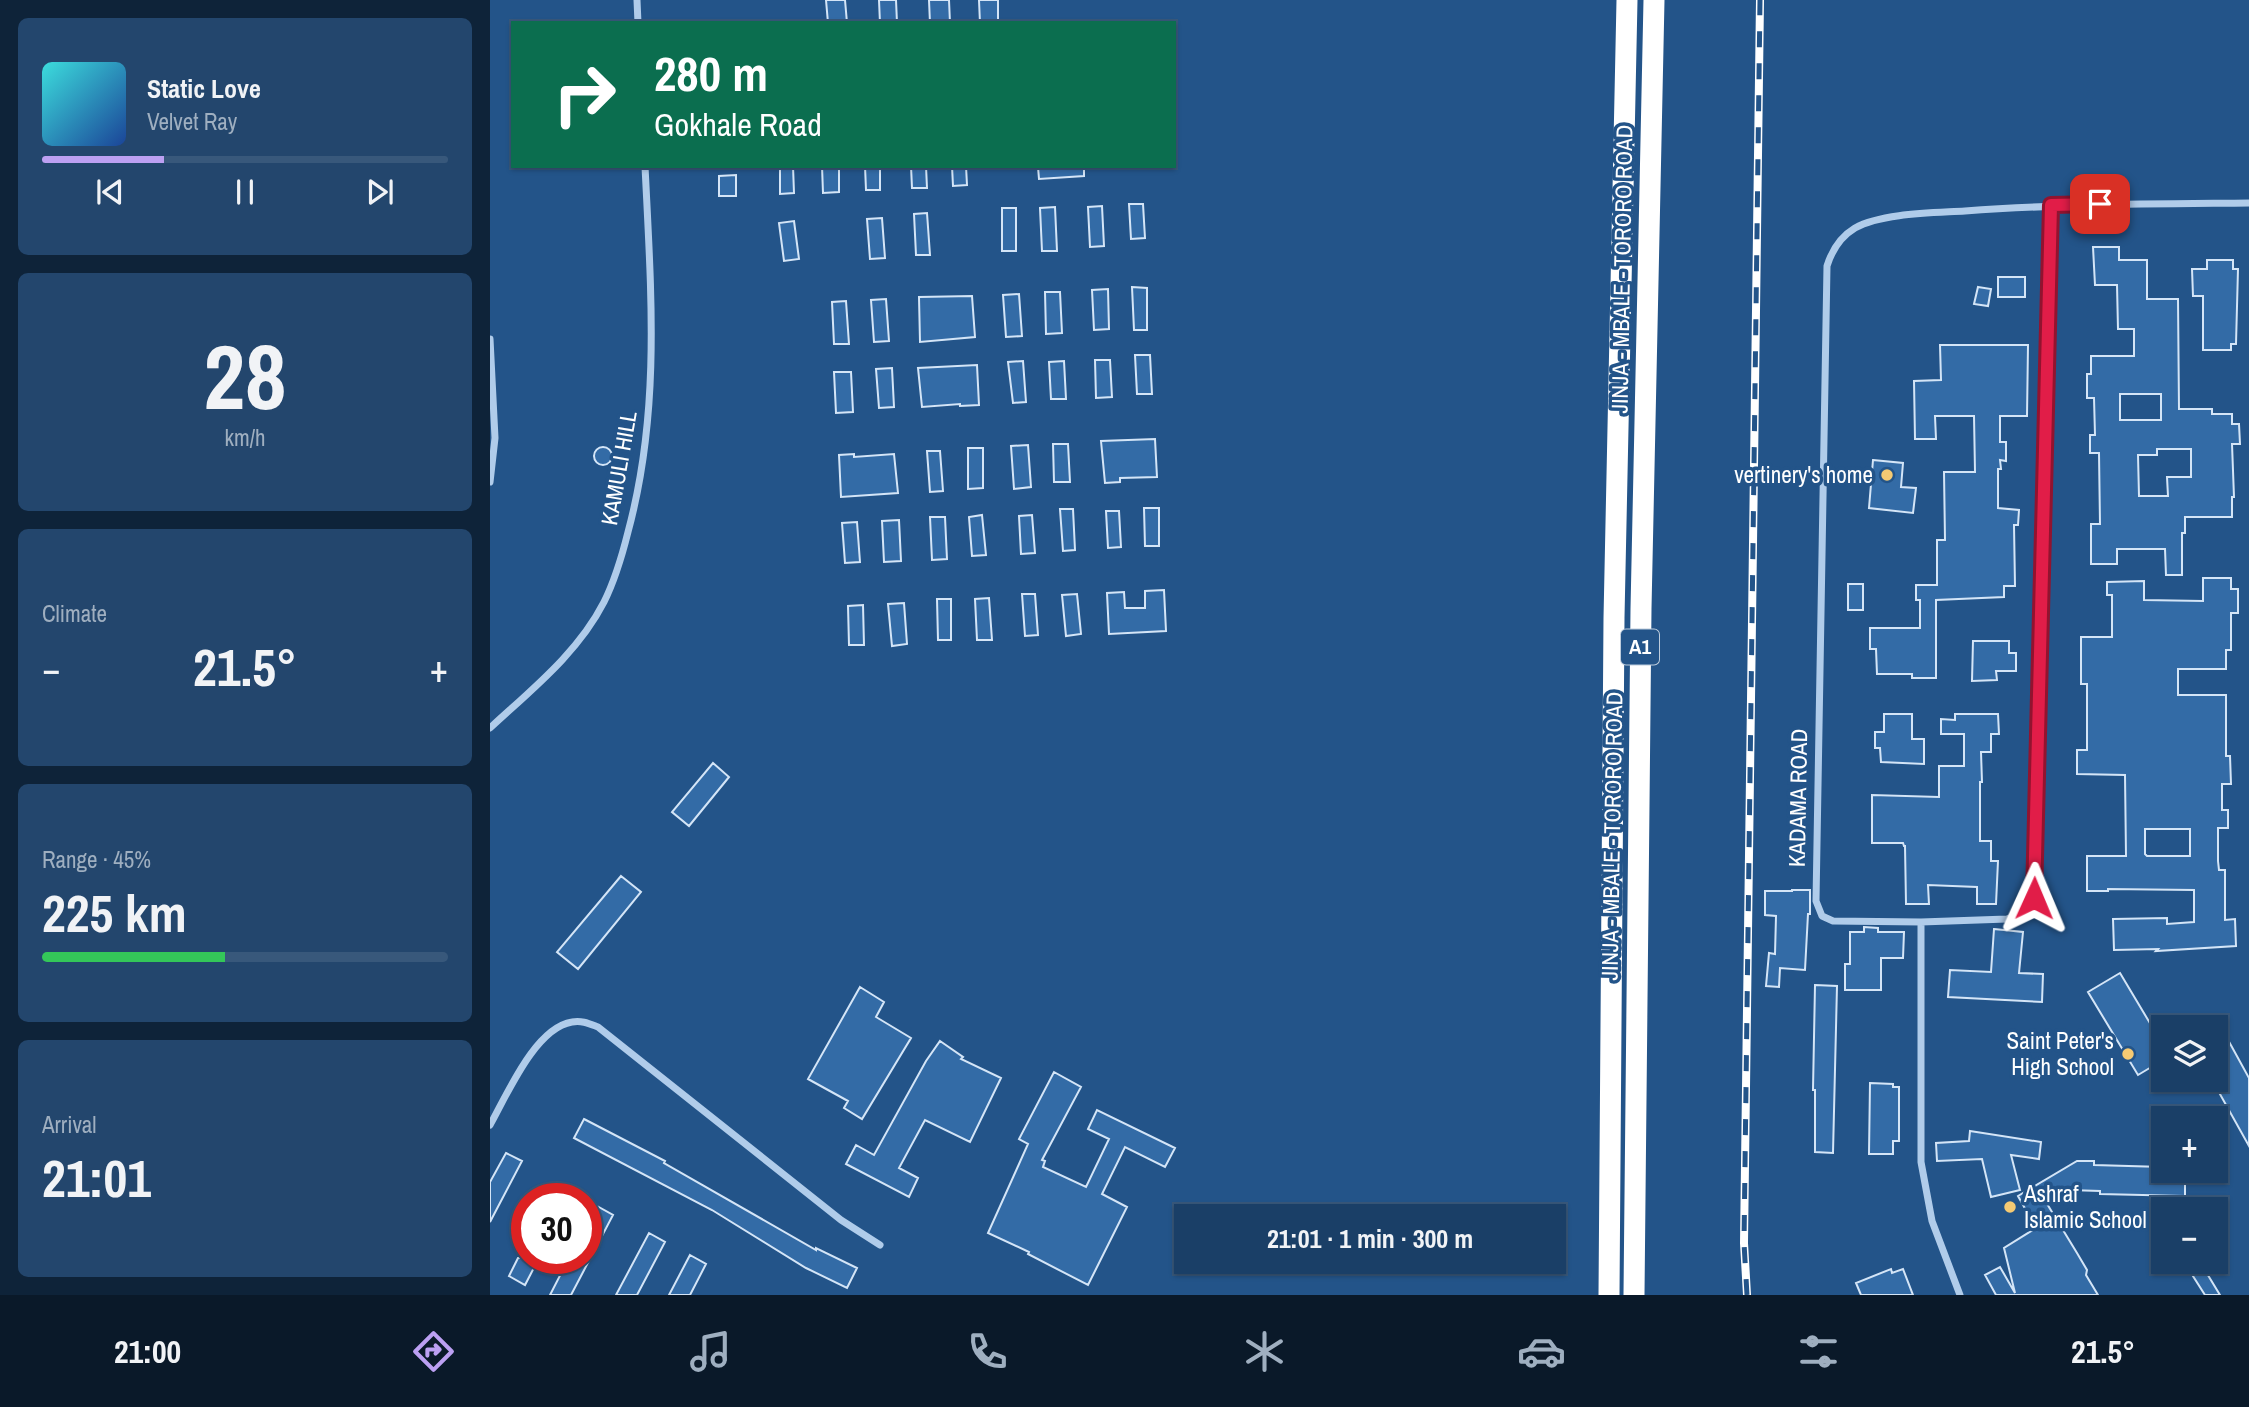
<!DOCTYPE html>
<meta charset="utf-8">
<style>
:root{--surface:#1a3f67;--page:#23466d;--text:#f1f3f6;--muted:#9fafc0;--line:#38587b;--accent:#bca0f2}
body{margin:0;font-family:"Archivo Narrow",sans-serif;background:var(--page);color:var(--text);height:100vh;display:flex;flex-direction:column;font-size:26px;white-space:nowrap}
*{box-sizing:border-box;margin:0}
p{font-size:23px;color:var(--muted)}
.icon{flex:none;width:38px;height:38px;fill:none;stroke:currentColor;stroke-width:2;stroke-linecap:round;stroke-linejoin:round}
.map{position:relative;flex:1;overflow:hidden}
.drawer{display:flex;flex-direction:column;gap:18px;padding:18px;background:#0e2339;width:490px}
.drawer>*{flex:none}
.banner{position:absolute;left:21px;top:21px;width:665px;height:147px;border-radius:0px;box-shadow:0 2px 5px #0004,0 0 0 2px var(--line);background:#0b6e4f;color:#fff;overflow:hidden}
.fabs{position:absolute;left:1661px;top:1015px;display:grid;gap:14px}
.fabs a{display:grid;place-items:center;width:77px;height:77px;border-radius:0px;background:var(--surface);box-shadow:0 2px 5px #0004,0 0 0 2px var(--line);font-size:35px}
.speed{position:absolute;left:21px;top:1183px;display:flex;gap:14px;font-size:35px;font-weight:700;text-align:center}
.speed>*{display:grid;place-content:center;width:91px;height:91px;border-radius:50%;background:var(--surface);box-shadow:0 2px 5px #0004,0 0 0 2px var(--line);line-height:1}
.speed .limit{border:10px solid #d22;background:#fff;color:#111}
.pin{position:absolute;display:grid;place-items:center;width:60px;height:60px;color:#fff;margin:-30px;border-radius:14px;box-shadow:0 4px 10px #0006}
.me{position:absolute;width:77px;margin:-38px;rotate:1deg;stroke-linejoin:round;filter:drop-shadow(0 0 5px #0008)}
.turn{display:flex;align-items:center;gap:24px;height:147px;padding:0 28px;font-size:32px}
.turn .icon{width:91px;height:91px;stroke-width:2.5}
.turn b{display:block;font-size:49px;line-height:60px}
.big{font-size:52px;font-weight:700;line-height:1.1}
.drawer .tile{flex:1;display:flex;flex-direction:column;justify-content:center;gap:10px;min-width:0;padding:0 24px;border-radius:10px;background:var(--page)}
.drawer .dial{align-items:center;gap:0}
.dial b{font-size:91px;line-height:1}
.song{display:flex;align-items:center;gap:21px}
.cover{width:84px;height:84px;border-radius:10px;background:linear-gradient(135deg,hsl(180 70% 55%),hsl(220 70% 35%))}
.played{height:7px;border-radius:4px;background:linear-gradient(90deg,var(--accent) 30%,var(--line) 30%)}
.keys{display:flex;justify-content:space-around;direction:ltr}
.heat{display:flex;justify-content:space-between;align-items:center;font-size:38px;direction:ltr}
.charge{height:10px;border-radius:5px;background:linear-gradient(90deg,#34c759 45%,var(--line) 0)}
.trip{position:absolute;left:684px;top:1204px;width:392px;height:70px;border-radius:0px;background:var(--surface);box-shadow:0 2px 5px #0004,0 0 0 2px var(--line);font-weight:700;line-height:70px;text-align:center}
.tab-bar{display:flex;height:112px;justify-content:space-around;align-items:center;background:#0a1929;color:var(--muted)}
.tab-bar .icon{width:49px;height:49px}
.tab-bar .active{color:var(--accent)}
.tab-bar b{font-size:32px;color:var(--text)}
main{display:flex;flex:1;min-height:0}
.map>svg:first-child{display:block}
.building{fill:#336ba6;stroke:#d4e5f7;stroke-width:2;fill-rule:evenodd}
.lines{fill:none;stroke-linecap:round;stroke-linejoin:round}
.street{stroke:#b0ccea;stroke-width:7}
.highway{stroke:#fff;stroke-width:21}
.rail-casing{stroke:#fff;stroke-width:8}
.rail{stroke:#235489;stroke-width:5;stroke-dasharray:16;stroke-linecap:butt}
.route-casing{stroke:#92132f;stroke-width:18}
.route{stroke:#e11d48;stroke-width:12}
.poi-dot{fill:#f5ca73;stroke:#235489;stroke-width:2.5}
.labels{text-anchor:middle;stroke-width:7;stroke-linejoin:round;paint-order:stroke}
.shield{fill:#235489;stroke:#bdccdc;stroke-width:2}
.shield-label{font-size:21px;font-weight:bold;fill:#fff}
.street-label{font-size:23px;fill:#fff;stroke:#235489}
.poi-label{font-size:23px;fill:#fff;stroke:#235489;text-anchor:end}
</style>
<main>
<section class="drawer">
<div class="tile">
<div class="song"><i class="cover"></i><div><b>Static Love</b><p>Velvet Ray</p></div></div>
<div class="played"></div>
<div class="keys"><svg class="icon" aria-label="previous" viewBox="0 0 24 24"><path d="M18 5L8 12l10 7zM5 5v14"/></svg><svg class="icon" aria-label="pause" viewBox="0 0 24 24"><path d="M8 5v14M16 5v14"/></svg><svg class="icon" aria-label="next" viewBox="0 0 24 24"><path d="M6 5l10 7-10 7zM19 5v14"/></svg></div>
</div>
<div class="tile dial"><b>28</b><p>km/h</p></div>
<div class="tile"><p>Climate</p>
<div class="heat"><a>−</a><b class="big">21.5°</b><a>+</a></div>
</div>
<div class="tile"><p>Range · 45%</p><b class="big">225 km</b><div class="charge"></div></div>
<div class="tile"><p>Arrival</p><b class="big">21:01</b></div>
</section>
<div class="map">
<svg width="1759" height="1295" viewBox="0 0 1759 1295">
<rect width="100%" height="100%" fill="#235489"/>
<path class="building" d="M336 0H355L357 23H338Z
M389 0H406L407 23H390Z
M439 0H459L460 23H440Z
M489 0H508V23H490Z
M290 166H303L304 193 290 194Z
M332 166H349V192L333 193Z
M375 166H390V190H376Z
M421 166H436L437 188H422Z
M462 166H476L477 185 463 186Z
M594 166V176L549 179 548 167Z
M246 175V196H229V176Z
M639 204H653L655 238 641 239Z
M612 206 614 246 600 247 598 207Z
M565 207 567 251H552L550 208Z
M512 208H526V251H512Z
M437 213 440 255H426L424 214Z
M392 218 395 258 380 259 377 219Z
M304 221 309 259 294 261 289 223Z
M1603 247H1629V260H1657V299H1688L1689 409H1722V414H1742V424H1749L1750 444H1742L1744 497H1742V517H1695V533H1692V575H1676L1675 549H1627V564H1601V524H1610L1609 453H1600V435H1605L1604 398H1597V374H1601V356H1644V329H1628L1627 285H1605ZM1630 394H1671V420H1630ZM1667 449H1701V477H1677L1678 496H1649L1648 455H1667Z
M1717 260H1743V269H1748L1746 344H1741V350H1713V296H1703L1702 269H1717Z
M1508 277H1535V297H1508Z
M642 287 657 288V330H644Z
M1488 287 1501 289 1498 306 1484 304Z
M618 289 619 329 604 330 602 290Z
M555 292H570L572 333 556 334Z
M529 294 532 336 516 337 513 295Z
M482 296 485 337 430 342 429 297Z
M396 299 399 341 384 342 381 300Z
M356 301 359 344H344L342 302Z
M1450 345H1538L1537 416H1510V442H1516V461L1510 460 1511 469H1508V508L1529 510 1528 525H1524L1525 586H1514V597L1446 600V678H1422V674H1387L1386 649H1380V628H1430V600H1426V585H1447V540H1455L1454 472H1485L1484 416H1445L1446 439H1425L1424 381 1451 380Z
M645 355H660L662 394H647Z
M605 360H620L622 397 606 398Z
M533 361 536 402 523 403 518 362Z
M574 361 576 399H561L559 362Z
M487 365 489 405 470 406V404L432 407 428 368Z
M402 368 404 407 389 408 386 369Z
M344 372H361L363 412 346 413Z
M665 439 667 477 630 478V482L615 483 611 441Z
M563 444H578L580 482H564Z
M538 445 541 487 524 489 521 446Z
M104 456a9 9 0 1 1 18 0a9 9 0 1 1-18 0Z
M478 448H493V488L478 489Z
M437 451H450L453 491 440 492Z
M364 454V457L404 454 408 493 351 497 349 455Z
M1383 460 1413 463 1411 487 1426 488 1423 513 1379 508Z
M654 508H669V546H655Z
M570 509H583L585 550 573 551Z
M616 511H629L631 547 618 548Z
M492 515 496 555 482 556 479 517Z
M542 515 545 553 531 554 529 516Z
M440 517H455L457 559 442 560Z
M409 520 411 561 394 562 392 521Z
M367 522 370 562 355 563 352 523Z
M1713 578H1741V589H1748V613H1741V650H1736V669H1688V695H1736V756H1740L1741 784H1732V810H1738V828H1728V861L1729 870H1735V920L1745 919 1746 946 1666 951 1668 949 1624 950 1623 919 1677 918V924L1704 922V890L1618 889V891H1597V856H1636L1635 775 1587 774V750H1597V684H1591V637H1622V595H1617V582L1654 581V600L1713 601ZM1655 829H1700V856H1657L1655 854Z
M1358 584H1373V610H1358Z
M674 590 676 631 619 634 617 593 634 592 635 608H655V591Z
M532 594H545L548 635 535 636Z
M587 594 591 634 576 636 572 595Z
M499 598 502 640H487L485 599Z
M447 599H461V640H448Z
M414 603 417 644 402 646 398 604Z
M373 605 374 645H359L358 606Z
M1483 641H1519V653H1526V671H1506L1507 680 1482 681Z
M1394 714H1422V739H1434V764L1391 762 1390 748H1385V732H1394Z
M1465 714H1508L1509 734H1501V752H1491L1492 782H1490V841H1501V861H1508L1506 904H1487V887L1438 885 1439 904H1416L1415 846H1414L1413 843H1382V795L1449 797V766H1474V734H1451V719L1465 720Z
M223 763 239 777 199 826 182 812Z
M131 876 151 892 88 969 67 952Z
M1302 890H1320V914H1318L1315 970 1290 968 1289 987 1276 986 1279 953 1285 954 1286 916 1275 915V891H1302Z
M1374 927 1388 928V932H1414L1413 958H1391V990H1355V964H1360V932H1374Z
M1504 929 1533 932 1529 973 1553 974 1552 1002 1458 997 1460 970 1501 972Z
M1630 973 1673 1045V1060L1648 1075 1598 992Z
M1325 985 1347 986 1343 1153 1325 1152V1090H1323Z
M370 987 394 1002 386 1017 421 1038 372 1119 354 1108 358 1101 318 1079Z
M1726 1018 1759 1078V1146L1726 1087Z
M450 1041 473 1057 471 1059 511 1078 480 1142 435 1120 409 1168 428 1178 419 1197 356 1164 366 1145 384 1155 436 1061Z
M564 1072 591 1087 552 1160 555 1161 553 1167 596 1187 619 1139 598 1129 607 1110 685 1148 675 1167 635 1147 612 1194 637 1207 598 1285 538 1254 539 1252 498 1233 538 1144 529 1139Z
M1380 1083 1403 1084V1087H1409V1141H1403V1154H1379Z
M94 1119 175 1161 174 1163 326 1250V1248L367 1268 357 1288 316 1268 222 1210 84 1138Z
M1480 1131 1551 1142 1549 1159 1521 1155 1530 1190 1501 1197 1492 1159 1447 1161 1446 1143 1479 1141Z
M16 1153 32 1161 0 1222V1182Z
M1587 1161H1604V1165L1673 1167V1171H1695V1196L1610 1194V1191L1548 1189 1587 1253 1597 1270 1596 1275 1608 1295H1506L1495 1275 1510 1267 1525 1293 1514 1248 1546 1228 1528 1196Z
M68 1183 98 1199H59Z
M107 1206 123 1215 81 1295H60L79 1258H96V1226Z
M159 1233 175 1242 147 1295H126Z
M200 1255 216 1264 200 1295H179Z
M28 1258H49L35 1285 19 1276Z
M1694 1262H1710L1730 1295H1715Z
M1401 1269 1402 1273 1413 1269 1423 1295H1371L1366 1283Z"/>
<g class="lines">
<path class="street" d="M147 0 148 23
M1561 205 1543 898 1533 913 1517 919 1431 922 1343 921 1332 916 1326 901 1337 266C1342 250 1350 237 1365 228 1392 213 1444 213 1475 211 1570 204 1664 204 1759 203
M0 339 5 438 0 482
M0 728C41 690 88 653 114 602 125 580 132 556 138 532 171 410 161 291 155 166
M1431 922V1162L1442 1221 1470 1295
M0 1125C17 1095 45 1028 82 1022 92 1020 100 1024 108 1027L351 1220 390 1245"/>
<path class="highway" d="M1119 1295 1124 618 1137 0
M1144 1295 1151 609 1164 0"/>
<defs>
<path id="rail" d="M1257 1295 1254 1243 1270 0"/>
</defs>
<use href="#rail" class="rail-casing"/>
<use href="#rail" class="rail"/>
</g>
<g class="lines">
<defs>
<path id="route" d="M1544 898 1561 205 1610 204"/>
</defs>
<use href="#route" class="route-casing"/>
<use href="#route" class="route"/>
</g>
<g class="poi-dot">
<circle cx="1397" cy="475" r="7"/>
<circle cx="1638" cy="1054" r="7"/>
<circle cx="1520" cy="1207" r="7"/>
</g>
<g class="labels">
<rect class="shield" x="1131" y="629.5" width="38" height="35" rx="5"/>
<g class="shield-label">
<text x="1150" y="654">A1</text>
</g>
<g class="street-label">
<text transform="translate(1132 269) rotate(-89)" y="8">JINJA - MBALE - TORORO ROAD</text>
<text transform="translate(129 468) rotate(-80)" y="8">KAMULI HILL</text>
<text transform="translate(1308 798) rotate(-89)" y="8">KADAMA ROAD</text>
<text transform="translate(1122 836) rotate(-89)" y="8">JINJA - MBALE - TORORO ROAD</text>
</g>
<g class="poi-label">
<text x="1383" y="483">vertinery's home</text>
<text x="1624" y="1049">Saint Peter's<tspan x="1624" dy="26">High School</tspan></text>
<text x="1534" y="1202" text-anchor="start">Ashraf<tspan x="1534" dy="26">Islamic School</tspan></text>
</g>
</g>
</svg>
<div class="fabs">
<a><svg class="icon" aria-label="layers" viewBox="0 0 24 24"><path d="M12 4l9 5-9 5-9-5zM3 14l9 5 9-5"/></svg></a>
<a>+</a>
<a>−</a>
</div>
<div class="speed"><div class="limit">30</div></div>
<div class="pin" style="left:1610px;top:204px;background:#d93025"><svg class="icon" aria-label="arrive" viewBox="0 0 24 24"><path d="M6 21V4h12l-3 4 3 4H6"/></svg></div>
<svg class="me" style="left:1544px;top:898px" viewBox="-20 -20 40 40"><path d="M0-17L14 15 0 8-14 15z" fill="#e11d48" stroke="#fff" stroke-width="4"/></svg>
<div class="trip">21:01 · 1 min · 300 m</div>
<div class="banner">
<div class="turn"><svg class="icon" aria-label="right" viewBox="0 0 24 24"><path d="M7 20v-9h11M14 6l5 5-5 5"/></svg><div><b>280 m</b>Gokhale Road</div></div>
</div>
</div>
</main>
<nav class="tab-bar">
<b>21:00</b>
<svg class="icon active" aria-label="directions" viewBox="0 0 24 24"><path d="M12 3l9 9-9 9-9-9zM9 14v-3h6M13 9l2 2-2 2"/></svg>
<svg class="icon" aria-label="music" viewBox="0 0 24 24"><path d="M9 18V5l10-2v13"/><circle cx="6" cy="18" r="3"/><circle cx="16" cy="16" r="3"/></svg>
<svg class="icon" aria-label="phone" viewBox="0 0 24 24"><path d="M5 4h4l2 5-3 2q2 4 5 5l2-3 5 2v4C11 20 4 13 5 4z"/></svg>
<svg class="icon" aria-label="climate" viewBox="0 0 24 24"><path d="M12 3v18M4 7l16 10M4 17L20 7"/></svg>
<svg class="icon" aria-label="car" viewBox="0 0 24 24"><path d="M5 17H2v-5l4-1 3-4h7l3 4 3 1v5h-3M9 17h6M6 11h13"/><circle cx="7" cy="17" r="2"/><circle cx="17" cy="17" r="2"/></svg>
<svg class="icon" aria-label="filters" viewBox="0 0 24 24"><path d="M4 7h16M4 17h16"/><circle cx="9" cy="7" r="2"/><circle cx="15" cy="17" r="2"/></svg>
<b>21.5°</b>
</nav>
